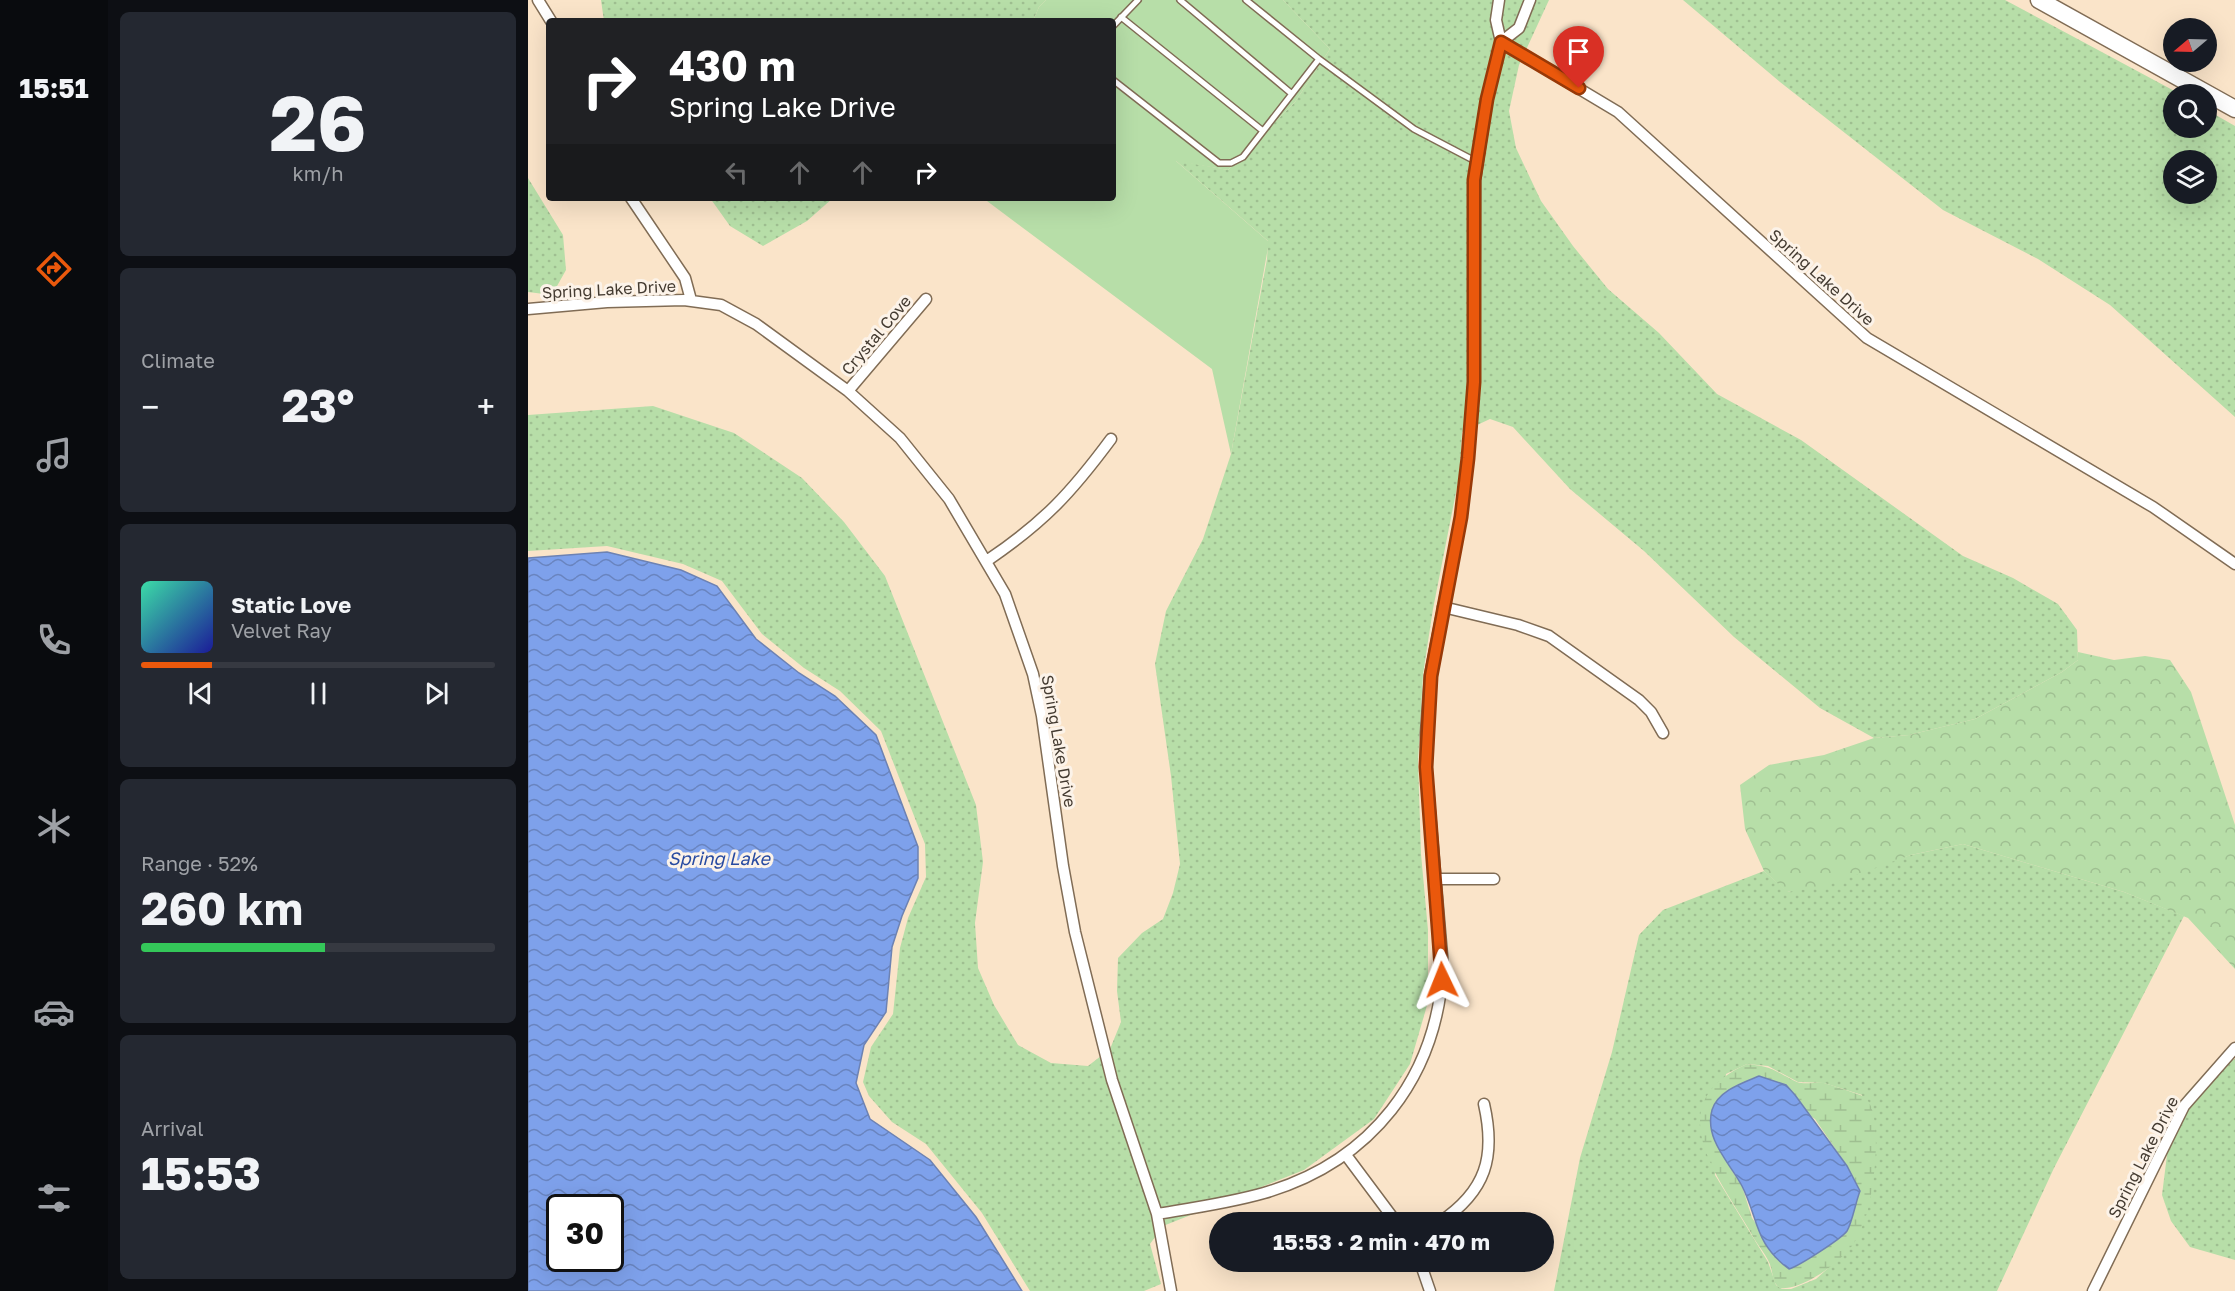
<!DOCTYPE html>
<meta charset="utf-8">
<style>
:root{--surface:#171b24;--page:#242831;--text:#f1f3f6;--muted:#9ea1a6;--line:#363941;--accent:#ea580c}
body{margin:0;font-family:"Golos Text",sans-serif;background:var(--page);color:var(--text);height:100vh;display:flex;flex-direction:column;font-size:22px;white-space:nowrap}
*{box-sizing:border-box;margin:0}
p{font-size:20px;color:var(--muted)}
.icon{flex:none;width:33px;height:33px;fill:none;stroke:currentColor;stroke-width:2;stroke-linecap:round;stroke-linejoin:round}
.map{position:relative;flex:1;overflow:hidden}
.panel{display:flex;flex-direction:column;gap:12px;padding:12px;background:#0d0f14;width:420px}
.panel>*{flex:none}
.hud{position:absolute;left:18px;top:18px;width:570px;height:183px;border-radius:6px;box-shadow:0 6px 24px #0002;background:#202124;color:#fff;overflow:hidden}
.needle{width:39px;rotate:251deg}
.buttons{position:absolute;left:1635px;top:18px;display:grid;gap:12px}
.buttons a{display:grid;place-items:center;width:54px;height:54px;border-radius:50%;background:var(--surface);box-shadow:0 6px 24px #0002;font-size:30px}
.speed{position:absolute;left:18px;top:1194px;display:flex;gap:12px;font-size:30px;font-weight:700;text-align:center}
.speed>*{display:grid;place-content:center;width:78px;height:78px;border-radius:50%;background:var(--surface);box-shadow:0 6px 24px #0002;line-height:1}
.speed .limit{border:3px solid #111;border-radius:9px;background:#fff;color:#111}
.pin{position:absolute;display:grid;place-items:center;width:51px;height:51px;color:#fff;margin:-62px -26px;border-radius:50% 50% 50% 0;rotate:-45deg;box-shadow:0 0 6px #0007}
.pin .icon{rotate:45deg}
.me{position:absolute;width:66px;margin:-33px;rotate:358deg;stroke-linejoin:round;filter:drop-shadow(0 0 4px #0008)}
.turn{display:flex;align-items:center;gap:21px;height:126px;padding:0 24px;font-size:27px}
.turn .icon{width:78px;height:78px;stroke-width:2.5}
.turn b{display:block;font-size:42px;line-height:51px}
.lanes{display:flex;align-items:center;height:57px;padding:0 24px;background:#0003;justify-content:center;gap:30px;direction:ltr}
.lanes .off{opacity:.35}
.big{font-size:45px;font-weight:700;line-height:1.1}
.panel .card{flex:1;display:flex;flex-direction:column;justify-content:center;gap:9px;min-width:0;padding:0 21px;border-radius:9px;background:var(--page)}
.panel .dial{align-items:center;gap:0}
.dial b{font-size:78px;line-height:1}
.song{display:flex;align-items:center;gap:18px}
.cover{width:72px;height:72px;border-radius:9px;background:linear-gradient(135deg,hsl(160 70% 55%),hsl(240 70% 35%))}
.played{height:6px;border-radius:3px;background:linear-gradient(90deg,var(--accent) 20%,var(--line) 20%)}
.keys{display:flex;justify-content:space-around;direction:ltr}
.heat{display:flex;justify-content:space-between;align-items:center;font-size:33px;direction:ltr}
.charge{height:9px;border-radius:4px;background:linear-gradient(90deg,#34c759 52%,var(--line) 0)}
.trip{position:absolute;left:681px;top:1212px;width:345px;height:60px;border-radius:30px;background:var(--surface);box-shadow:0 6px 24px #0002;font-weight:700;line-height:60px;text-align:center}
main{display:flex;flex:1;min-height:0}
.dock{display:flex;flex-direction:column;width:108px;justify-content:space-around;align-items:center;background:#090b0e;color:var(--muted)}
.dock .icon{width:42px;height:42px}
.dock .on{color:var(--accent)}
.dock b{font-size:27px;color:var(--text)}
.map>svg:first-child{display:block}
.grass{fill:url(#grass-dots);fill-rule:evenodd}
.forest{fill:url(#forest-crowns)}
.wetland{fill:url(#wetland-marsh);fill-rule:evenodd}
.park{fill:#b7dea8}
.water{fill:url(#water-waves);stroke:#6d82b3;stroke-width:1.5;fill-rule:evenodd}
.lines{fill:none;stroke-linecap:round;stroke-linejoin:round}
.service-casing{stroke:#806c55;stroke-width:8}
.minor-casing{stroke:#806c55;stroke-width:13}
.secondary-casing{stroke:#806c55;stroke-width:19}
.service{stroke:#fff;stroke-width:5}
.minor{stroke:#fff;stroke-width:10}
.secondary{stroke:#fff;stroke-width:16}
.route-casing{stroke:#983908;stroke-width:15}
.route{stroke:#ea580c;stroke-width:10}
.labels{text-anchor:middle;stroke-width:6;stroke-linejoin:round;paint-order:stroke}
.street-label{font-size:16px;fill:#443b31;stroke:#fcf3e9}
.water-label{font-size:18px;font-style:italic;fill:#284ba1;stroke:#fcf3e9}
</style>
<main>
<nav class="dock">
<b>15:51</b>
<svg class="icon on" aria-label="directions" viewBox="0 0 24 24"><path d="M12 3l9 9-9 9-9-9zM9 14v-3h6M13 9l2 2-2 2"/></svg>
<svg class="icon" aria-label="music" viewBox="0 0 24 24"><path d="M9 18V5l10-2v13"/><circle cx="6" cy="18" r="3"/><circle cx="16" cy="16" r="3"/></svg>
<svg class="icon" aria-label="phone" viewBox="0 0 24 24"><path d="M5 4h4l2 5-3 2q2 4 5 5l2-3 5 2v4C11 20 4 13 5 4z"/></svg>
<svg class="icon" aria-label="climate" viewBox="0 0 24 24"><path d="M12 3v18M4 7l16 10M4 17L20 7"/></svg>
<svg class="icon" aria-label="car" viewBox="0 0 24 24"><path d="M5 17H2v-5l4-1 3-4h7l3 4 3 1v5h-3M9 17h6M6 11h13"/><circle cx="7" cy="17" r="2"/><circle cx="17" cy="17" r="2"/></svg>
<svg class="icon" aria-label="filters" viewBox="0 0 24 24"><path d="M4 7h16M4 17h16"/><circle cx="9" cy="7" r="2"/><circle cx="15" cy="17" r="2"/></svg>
</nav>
<section class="panel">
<div class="card dial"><b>26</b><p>km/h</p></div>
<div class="card"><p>Climate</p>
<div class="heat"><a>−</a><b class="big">23°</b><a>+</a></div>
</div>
<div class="card">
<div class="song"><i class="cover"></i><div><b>Static Love</b><p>Velvet Ray</p></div></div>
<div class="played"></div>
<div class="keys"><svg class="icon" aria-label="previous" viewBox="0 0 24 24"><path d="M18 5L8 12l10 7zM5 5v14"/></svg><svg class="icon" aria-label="pause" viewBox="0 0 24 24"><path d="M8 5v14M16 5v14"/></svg><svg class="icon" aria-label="next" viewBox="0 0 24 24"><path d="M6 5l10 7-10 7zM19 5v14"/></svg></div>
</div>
<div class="card"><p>Range · 52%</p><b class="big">260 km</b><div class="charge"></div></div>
<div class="card"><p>Arrival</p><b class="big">15:53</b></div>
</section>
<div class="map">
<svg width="1707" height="1291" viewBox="0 0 1707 1291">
<defs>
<pattern id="grass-dots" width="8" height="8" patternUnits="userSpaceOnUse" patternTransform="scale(1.5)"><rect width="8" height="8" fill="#b7dea8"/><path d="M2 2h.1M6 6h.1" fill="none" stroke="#9fbf91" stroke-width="1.8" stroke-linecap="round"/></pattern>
<pattern id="forest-crowns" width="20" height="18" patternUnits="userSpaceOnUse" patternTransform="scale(1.5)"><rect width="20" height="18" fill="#b7dea8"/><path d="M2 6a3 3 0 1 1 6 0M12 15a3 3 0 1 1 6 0" fill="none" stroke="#9fbf91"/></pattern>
<pattern id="wetland-marsh" width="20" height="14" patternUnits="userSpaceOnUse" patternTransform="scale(1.5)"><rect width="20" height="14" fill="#b7dea8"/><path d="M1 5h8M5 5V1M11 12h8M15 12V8" fill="none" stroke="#9fbf91"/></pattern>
<pattern id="water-waves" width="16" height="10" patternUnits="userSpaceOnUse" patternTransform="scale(1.5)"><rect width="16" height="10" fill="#7ea1eb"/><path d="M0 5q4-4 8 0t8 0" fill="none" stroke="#6984bf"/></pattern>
</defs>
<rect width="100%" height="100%" fill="#fae4c9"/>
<path class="grass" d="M73 0H518L511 7 505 21H76Z
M755 0H1021L991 65 981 111 988 148 1013 201 1045 246 1080 289 1131 333 1189 394 1273 440 1435 556 1485 578 1530 604 1549 630 1550 660 1534 672 1447 719 1381 735 1346 738 1292 708 1206 637 1116 551 1042 489 985 427 962 419 934 432 932 472 905 609 895 674 890 761 893 854 900 930V1002L882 1064 846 1119 776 1170 635 1226 622 1244 633 1284 616 1291H502L454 1213 398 1144 364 1122 341 1096 335 1082 343 1047 365 1014 372 948 380 918 398 877 397 844 353 731 312 691 276 668 234 634 194 581 155 564 79 546 0 551V415L125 406 206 433 274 478 316 522 357 576 448 805 455 862 447 923 450 968 466 1005 490 1045 523 1063 560 1066 582 1049 593 1022 589 991 590 958 614 933 635 919 645 893 652 864 643 776 627 664 638 611 675 539 703 454 739 259 740 241 647 160 700 170 767 102 802 49Z
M1155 0H1477L1652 94H1646V128H1678L1679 110 1707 126V417L1582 305 1510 259 1415 210 1252 82ZM1678 160V194H1646V160Z
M0 178 35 235 38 270 24 295 0 292Z
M182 198H305L279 221 235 246 202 226Z
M1435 844 1596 892 1656 916 1526 1168 1469 1291H1026L1052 1158 1084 1052 1111 935 1135 910 1236 871 1260 892 1383 855ZM1219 1064 1240 1066 1270 1082 1296 1083 1334 1095 1345 1173 1341 1196 1318 1252 1288 1279 1263 1289H1254L1248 1285 1240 1262 1187 1175 1198 1074Z
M1707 1059V1260L1662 1247 1643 1221 1634 1195 1640 1147 1657 1095 1678 1072Z"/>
<path class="forest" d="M1550 652 1586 660 1617 656 1642 660 1663 692 1707 825V969L1660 918 1596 892 1435 844 1383 855 1294 887 1259 892 1236 871 1217 829 1212 785 1241 765 1296 755 1346 738 1381 735 1447 719 1534 672 1550 660Z"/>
<path class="wetland" d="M1219 1064C1247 1067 1246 1071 1269 1082 1277 1085 1288 1082 1296 1083 1300 1084 1333 1095 1335 1096 1358 1109 1345 1202 1336 1222 1333 1229 1330 1237 1326 1243 1315 1260 1275 1291 1252 1288 1245 1284 1245 1275 1243 1268 1241 1257 1228 1244 1223 1233 1190 1176 1129 1104 1219 1064ZM1225 1078 1287 1119 1319 1166 1332 1191C1328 1201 1324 1223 1319 1231 1313 1239 1271 1266 1261 1269L1224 1218 1214 1186 1204 1171 1203 1089Z"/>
<path class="park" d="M518 0H755L802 49 767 102 700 170 648 161 741 242 703 454 684 369 455 198H585V21H505L511 7Z"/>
<path class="water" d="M79 552 153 570 189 586 228 639 271 673 307 696 348 735 390 847V878L374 916 364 947 358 1012 336 1045 328 1083 342 1119 402 1160 448 1217 494 1291H0V558ZM32 1208H82V1258H32Z
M1231 1076 1258 1085 1267 1095 1319 1166 1332 1191C1328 1201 1324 1223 1319 1231 1313 1239 1271 1266 1261 1269 1226 1243 1231 1220 1214 1186 1202 1163 1176 1139 1184 1110 1190 1091 1214 1083 1231 1076Z"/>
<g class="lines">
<defs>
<path id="service" d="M652 0 764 94
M718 0 791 59 886 129 949 162
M593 17 735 131
M585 26 610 0
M585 80 691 163H703L715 157 791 59"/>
<path id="minor" d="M10 0 23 21
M973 42 1090 112 1339 338 1625 507 1707 564
M973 42 991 28 1002 0
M103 198 157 278 163 300
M0 309 79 302 156 300 193 305 228 324 320 391 372 438 421 499 477 594 505 674 514 716 535 866 547 932 584 1080 629 1214 643 1291
M320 391 398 299
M460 560C516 522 543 493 583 439
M915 607 990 625 1021 636 1111 700 1123 712 1135 733
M907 879H966
M818 1155 868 1222
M629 1214C665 1208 701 1203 736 1193 843 1162 909 1078 915 967L898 767V733L902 676 933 517 940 458 946 382 947 180 959 99 973 42 968 20 971 0
M912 1222C958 1191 968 1157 956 1104
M892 1262 902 1291
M1565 1291 1656 1106 1707 1048"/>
<path id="secondary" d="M1511 0 1707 109"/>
</defs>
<use href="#service" class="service-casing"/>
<use href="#minor" class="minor-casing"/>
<use href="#secondary" class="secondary-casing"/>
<use href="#service" class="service"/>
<use href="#minor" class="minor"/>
<use href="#secondary" class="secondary"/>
</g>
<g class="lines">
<defs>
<path id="route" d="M914 980 898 767 903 676 933 517 940 458 946 382V180L959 99 973 42 1051 88"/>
</defs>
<use href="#route" class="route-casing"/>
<use href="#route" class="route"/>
</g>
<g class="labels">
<g class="street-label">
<text transform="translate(1294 277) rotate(42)" y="6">Spring Lake Drive</text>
<text transform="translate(81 289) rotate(-3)" y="6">Spring Lake Drive</text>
<text transform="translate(348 335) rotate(-50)" y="6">Crystal Cove</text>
<text transform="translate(531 741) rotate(80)" y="6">Spring Lake Drive</text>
<text transform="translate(1615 1157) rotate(-63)" y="6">Spring Lake Drive</text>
</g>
<g class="water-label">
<text x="191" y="865">Spring Lake</text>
</g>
</g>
</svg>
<div class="buttons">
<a><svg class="needle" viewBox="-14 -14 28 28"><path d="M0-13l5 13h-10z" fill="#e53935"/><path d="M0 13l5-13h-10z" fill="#9ea1a6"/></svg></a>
<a><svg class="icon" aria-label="search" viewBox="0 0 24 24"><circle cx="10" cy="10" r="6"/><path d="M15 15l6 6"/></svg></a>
<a><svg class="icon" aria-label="layers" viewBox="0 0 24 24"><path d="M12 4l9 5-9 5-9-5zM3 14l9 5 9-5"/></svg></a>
</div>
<div class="speed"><div class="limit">30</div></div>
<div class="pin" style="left:1051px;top:88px;background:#d93025"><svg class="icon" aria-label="arrive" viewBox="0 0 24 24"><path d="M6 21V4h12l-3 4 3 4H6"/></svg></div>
<svg class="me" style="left:914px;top:980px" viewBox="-20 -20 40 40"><path d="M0-17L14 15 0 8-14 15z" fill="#ea580c" stroke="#fff" stroke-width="4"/></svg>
<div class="trip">15:53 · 2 min · 470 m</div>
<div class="hud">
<div class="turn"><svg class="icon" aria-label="right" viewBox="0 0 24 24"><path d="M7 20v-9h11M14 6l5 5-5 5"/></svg><div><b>430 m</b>Spring Lake Drive</div></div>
<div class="lanes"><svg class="icon off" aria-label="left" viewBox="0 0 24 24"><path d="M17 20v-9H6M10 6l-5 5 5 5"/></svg><svg class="icon off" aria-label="ahead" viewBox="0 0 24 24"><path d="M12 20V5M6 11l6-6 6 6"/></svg><svg class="icon off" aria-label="ahead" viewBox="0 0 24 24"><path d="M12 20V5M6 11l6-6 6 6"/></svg><svg class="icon" aria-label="right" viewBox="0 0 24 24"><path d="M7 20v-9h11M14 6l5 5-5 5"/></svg></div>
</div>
</div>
</main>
